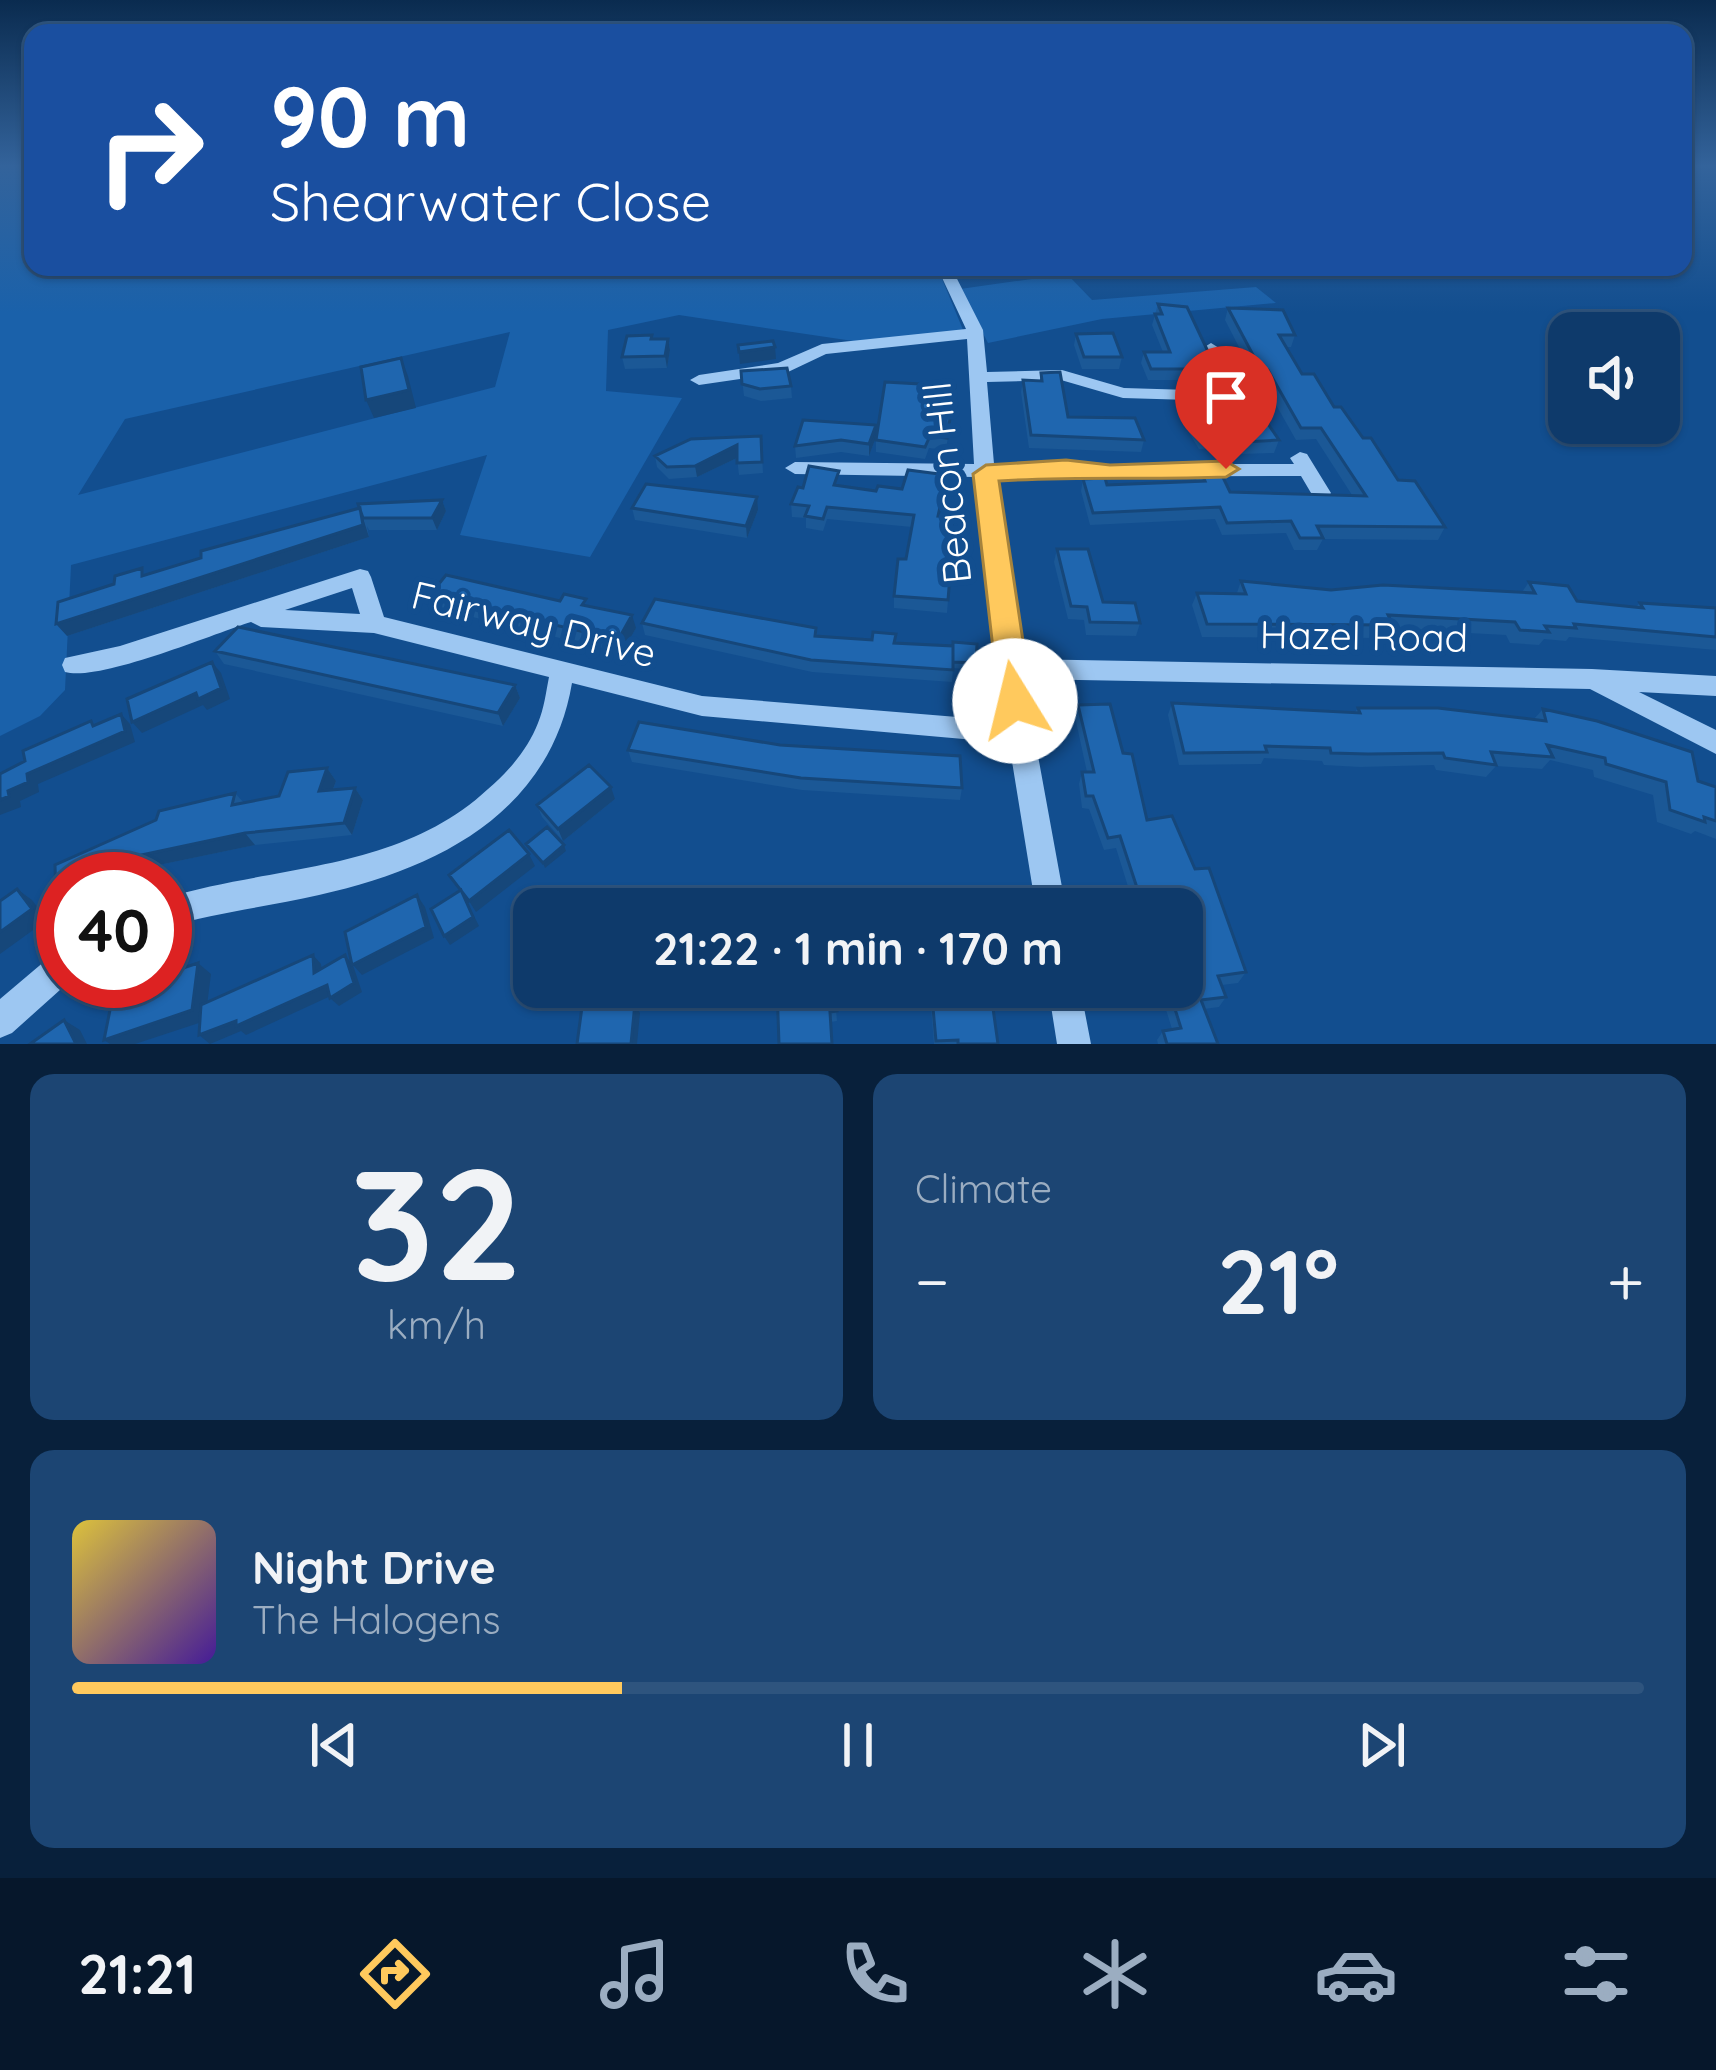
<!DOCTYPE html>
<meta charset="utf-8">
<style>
:root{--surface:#0e3a6b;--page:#1c4573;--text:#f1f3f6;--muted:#9badc1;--line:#2e547e;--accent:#ffc95d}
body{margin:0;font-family:Quicksand,sans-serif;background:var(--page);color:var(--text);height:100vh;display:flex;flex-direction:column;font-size:45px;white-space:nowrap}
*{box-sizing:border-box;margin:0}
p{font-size:39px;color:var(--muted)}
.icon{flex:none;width:66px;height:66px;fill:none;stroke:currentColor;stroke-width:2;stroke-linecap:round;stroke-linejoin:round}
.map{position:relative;height:1044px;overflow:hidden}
.sheet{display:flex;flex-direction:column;gap:30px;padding:30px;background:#08203b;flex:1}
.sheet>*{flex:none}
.top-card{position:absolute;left:24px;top:24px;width:1668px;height:252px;border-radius:24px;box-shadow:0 3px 9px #0004,0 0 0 3px var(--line);background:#1a4fa0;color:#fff;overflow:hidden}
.controls{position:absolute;left:1548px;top:312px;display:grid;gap:24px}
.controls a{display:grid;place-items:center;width:132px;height:132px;border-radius:24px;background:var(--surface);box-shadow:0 3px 9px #0004,0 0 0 3px var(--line);font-size:60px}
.speed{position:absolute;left:36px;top:852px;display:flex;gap:24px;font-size:60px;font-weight:700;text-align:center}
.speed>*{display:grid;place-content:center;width:156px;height:156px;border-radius:50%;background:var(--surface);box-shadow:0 3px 9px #0004,0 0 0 3px var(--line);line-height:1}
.speed .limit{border:18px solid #d22;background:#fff;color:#111}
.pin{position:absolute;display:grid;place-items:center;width:102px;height:102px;color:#fff;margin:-123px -51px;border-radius:50% 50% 50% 0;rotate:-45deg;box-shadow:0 0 12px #0007}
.pin .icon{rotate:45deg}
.me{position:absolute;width:132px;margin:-66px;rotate:351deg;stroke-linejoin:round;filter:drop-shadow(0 0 9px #0008)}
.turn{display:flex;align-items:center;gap:42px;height:252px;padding:0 48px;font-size:54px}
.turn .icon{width:156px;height:156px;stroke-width:2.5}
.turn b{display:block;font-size:84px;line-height:102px}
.big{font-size:90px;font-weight:700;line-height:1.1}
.sheet .card{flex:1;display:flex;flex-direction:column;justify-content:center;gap:18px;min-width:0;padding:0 42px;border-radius:24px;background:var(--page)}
.sheet .dial{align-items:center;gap:0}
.dial b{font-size:156px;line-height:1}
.song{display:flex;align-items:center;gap:36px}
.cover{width:144px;height:144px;border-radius:18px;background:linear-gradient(135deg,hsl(50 70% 55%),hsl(260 70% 35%))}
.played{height:12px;border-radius:6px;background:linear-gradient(90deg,var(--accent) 35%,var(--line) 35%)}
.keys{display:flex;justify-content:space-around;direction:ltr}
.heat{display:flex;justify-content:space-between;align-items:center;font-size:66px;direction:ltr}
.sheet .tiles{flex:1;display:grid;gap:30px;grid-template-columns:1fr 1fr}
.card:last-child{grid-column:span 2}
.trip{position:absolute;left:513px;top:888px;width:690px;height:120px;border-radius:24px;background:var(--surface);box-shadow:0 3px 9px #0004,0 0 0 3px var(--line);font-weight:700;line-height:120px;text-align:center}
.tab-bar{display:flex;height:192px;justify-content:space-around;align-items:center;background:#06172b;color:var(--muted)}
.tab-bar .icon{width:84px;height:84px}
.tab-bar .active{color:var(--accent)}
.tab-bar b{font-size:54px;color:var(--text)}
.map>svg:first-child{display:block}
.green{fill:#1a61aa;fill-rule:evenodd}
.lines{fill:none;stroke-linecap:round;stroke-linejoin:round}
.minor{fill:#9dc7f2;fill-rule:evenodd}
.wall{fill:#1b5896}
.shaded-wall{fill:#16477a}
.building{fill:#1f66af;stroke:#16477a;stroke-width:3}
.route{fill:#ffc95d;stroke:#a6833c;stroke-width:3}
.labels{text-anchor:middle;stroke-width:12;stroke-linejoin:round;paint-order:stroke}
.street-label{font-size:39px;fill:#fff;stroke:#124e8f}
</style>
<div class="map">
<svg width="1716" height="1044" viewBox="0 0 1716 1044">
<rect width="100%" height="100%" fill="#124e8f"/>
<path class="green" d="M0 167H33V267H937L966 337 880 345 679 315 608 330 606 391 682 398 590 557 460 535 487 455 71 565 65 690 40 716 0 736ZM510 332 495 387 78 495 125 419Z
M1067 274 1092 300 1256 287 1276 303 1102 319 988 343 960 289Z"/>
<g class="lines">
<path class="minor" d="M937 267H951L983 330 987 372 1062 370 1124 388 1223 391 1203 348 1211 343 1219 348 1241 391 1257 392 1266 397 1257 402 1123 398 1061 380 987 382 994 464H1294L1290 458 1300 452 1307 454 1331 493 1328 498H1314L1301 476 995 477 1021 659 1592 669 1716 676V696L1639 692 1716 730V754L1590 689 1024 679 1066 909H1036L1009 743 702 716 572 683C550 813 437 869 319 895 268 907 216 912 165 928V898C274 865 399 872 488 789 509 771 528 749 538 723 544 709 546 692 549 677L374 633 261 627 251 622C213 634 99 682 65 672L62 665 65 658 120 646 360 569 368 571 371 577 384 617 702 696 1006 721 975 477 795 474 785 468 795 462 974 464 967 339 826 354 788 372 699 385 690 380 699 375 778 363 822 344 966 329ZM352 588 360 614 285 610Z
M63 950V981H70L12 1033 0 1038V999L52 955Z
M1048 987H1080L1091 1044H1057Z"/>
</g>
<path class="wall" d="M1158 304 1219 375 1215 386H1193L1191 380H1148L1141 363 1144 352H1163L1152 325Z
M1228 308 1295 335 1291 347H1286L1302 374 1363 438 1398 480 1445 527 1438 540 1323 539 1317 550H1294L1286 533 1222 535 1215 519 1090 525 1081 491 1083 479 1107 485 1196 481 1200 469 1230 492 1352 495 1316 439 1296 440 1263 382H1257L1225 320Z
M1076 334 1122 357 1119 369H1082L1074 345Z
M652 335 653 339H668L670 350 667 368 625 369 622 357Z
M741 371 791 386 792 398 761 401 744 396Z
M1041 373 1068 417 1144 440 1141 452 1029 448 1021 392 1023 380 1040 381Z
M954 397 946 450 929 448 925 459 876 452V440Z
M1191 416 1230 430 1233 423 1279 440 1274 453 1240 454 1231 440 1229 447 1199 449 1187 429Z
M761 436 763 473 739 475 737 458 697 477 669 479 657 467 655 456Z
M876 437 869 456 841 452 796 458 795 446Z
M947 475 939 516 947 563H951L947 613 894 608V596L906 559 912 527 827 519 823 531 806 528V518L792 517 791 504 839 485 876 491 902 489Z
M442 500 446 511 437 530H369L367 526 369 537 67 636 147 574 201 558Z
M632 508 758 510 747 538 635 520Z
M1057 549 1103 602 1140 623 1136 636 1086 635 1084 620 1068 619 1054 562Z
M1241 581 1331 590 1522 592 1529 582 1577 601 1636 607 1640 603 1716 608V650L1569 637 1566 641 1544 639 1539 645 1510 643 1506 635 1391 629 1385 638 1202 637 1192 605 1197 593H1237Z
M430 595 588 606 636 628 622 653 435 608Z
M642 623 816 628 817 636 895 643 976 663V670L953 668 952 682 812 672 645 635Z
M215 651 515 685 520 698 503 726 224 664Z
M1172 703 1355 712 1358 708 1534 719 1543 709 1698 781 1716 787V839L1695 831 1691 834 1657 822 1653 795 1594 777 1593 770 1550 760 1542 769 1496 766 1486 777 1436 770 1434 765 1360 767 1324 765 1322 761 1264 758 1261 764 1179 765 1168 715Z
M1078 705 1123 753 1147 820 1195 869 1246 972 1238 983 1222 985 1226 997 1219 1007 1204 1009 1218 1044H1158L1157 1040 1163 1031 1172 1029 1159 987H1182V909H1135L1116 848 1104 850 1089 809 1082 808 1079 784 1082 772H1087L1075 717Z
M628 750 962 788 960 800 802 790 632 762Z
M327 768 336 781 333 790 355 788 363 800 352 835 255 845 149 867 127 879H63V902L56 897 55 865 156 820 159 811 235 793 244 803 279 796 288 772Z
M615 799 563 841 542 817 537 805Z
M834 987 837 1021 830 1022 779 1044Z
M932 997 998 1044H934L931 1007Z"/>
<path class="shaded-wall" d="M668 339 670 350 667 368 665 356Z
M775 347 776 359 740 364 739 352Z
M401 358 408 376 416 408 374 418 366 400Z
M876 425V437L869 456V444Z
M737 445 739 457 697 477 695 466Z
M757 497 758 510 747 538 746 526Z
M442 500 446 511 437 530 432 518Z
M363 518 369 537 67 636 56 624Z
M632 615 636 628 622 653 618 640Z
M212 662 221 673 230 699 207 710 203 705 142 733 132 722Z
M515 685 520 698 503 726 498 713Z
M121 714 130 724 135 742 38 784 39 792 20 801 21 807 0 815V800L27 774Z
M327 768 336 781 328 803 319 791Z
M611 787 615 799 563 841 558 829Z
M355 788 363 800 352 835 344 823Z
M245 833 255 845 149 867 127 879H91L137 856Z
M564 845 566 851 545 868 543 863Z
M529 854 535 866 476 912 469 901Z
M17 889 32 900 47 920 0 954V932Z
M461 890 479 926 450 945 444 936Z
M417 895 425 907 434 938 362 975 353 965 362 992 339 1006 330 998 345 955 353 965Z
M313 955 321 964 323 982 314 973Z
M198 963 211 974 205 1021 135 1044H110L104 1040Z
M327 985 335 994 246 1035 241 1031 210 1044 199 1035Z
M635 1003 640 1013 637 1044H631Z
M64 1020 80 1030 87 1044H76Z"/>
<path class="building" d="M1158 304 1187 307 1219 375H1197L1194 369H1151L1144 352H1170L1155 314H1162Z
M1228 308 1283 310 1295 335H1279L1302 374H1314L1334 407H1341L1363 438H1371L1398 480 1415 481 1445 527 1317 526 1323 538H1300L1291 521 1227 523 1220 507 1093 513 1083 479 1105 478 1107 485 1205 481 1200 469H1219L1230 492 1366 496 1321 428H1301L1268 370H1261Z
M1113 333 1122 357H1084L1076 334Z
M652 335 651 339H668L665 356 622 357 627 336Z
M773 341 775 347 739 352 738 345Z
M401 358 409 390 366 400 361 367Z
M787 368 791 386 760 389 742 384 741 371Z
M1060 372 1068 417 1135 418 1144 440 1031 435 1023 380 1042 381 1041 373Z
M885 382 955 386 947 438 930 436 925 447 876 440Z
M1220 414 1233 435 1202 436 1191 416Z
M803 420 876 425 869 444 841 440 795 446Z
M1266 421 1279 440 1244 442 1233 423Z
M761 436 762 462 737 463V445L695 466 667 467 655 456 691 439Z
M809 466 839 471 834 485 876 491 878 486 902 489 908 470 947 475 938 516 953 517 946 563H951L948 600 894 596 898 559H906L914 515 827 507 823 519 805 516 809 506 791 504 798 487 803 488Z
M646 484 757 497 746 526 632 508Z
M442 500 432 518H363L358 504Z
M360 508 363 525 56 624 58 602 114 584 115 576 142 568V576L201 558V551Z
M1057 549H1088L1103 602 1135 603 1140 623 1090 622 1087 607 1071 606Z
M446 575 560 601 564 594 586 599 582 605 632 615 618 640 430 595Z
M1241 581 1331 590 1383 585 1535 593 1529 582 1568 586 1577 601 1643 608 1640 603 1716 608V637L1574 624 1576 628 1545 626 1549 632 1520 630 1515 622 1388 615 1393 625 1207 624 1197 593 1246 594Z
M655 599 816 628 815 636 872 640 873 632 896 634 894 643 953 646V670L811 660 642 623Z
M238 627 515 685 498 713 215 651Z
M953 642 977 644 976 663 953 662Z
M212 662 221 688 198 699 196 693 132 722 127 699Z
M1172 703 1360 713 1358 708H1438L1546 721 1543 709 1597 721 1692 752 1698 781 1716 787V821L1704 817 1705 822 1670 810 1666 782 1606 764 1605 758 1547 745 1553 757 1491 752 1496 765 1445 758 1443 753 1368 754 1331 753 1330 748 1265 746 1267 752 1184 753Z
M1110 704 1123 753 1132 754 1147 820 1172 816 1195 869 1209 868 1246 972 1218 976 1226 997 1201 1000 1218 1044H1167L1163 1031 1181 1028 1168 987H1182V909H1144L1120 836 1108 838 1093 796H1086L1082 772H1094L1078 705Z
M121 714 125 731 27 774 28 782 8 791 9 796 0 800V774L25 761 23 751 91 721 93 726Z
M639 722 780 745 960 756 962 788 801 778 628 750Z
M589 765 611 787 558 829 537 805Z
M327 768 319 791 355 788 344 823 245 833 137 856 91 879H63V893L56 897 55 865 156 820 159 811 235 793 232 805 279 796 288 772Z
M547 827 564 845 543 863 526 844Z
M509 830 529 854 469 901 449 875Z
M17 889 32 909 0 932V901Z
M461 890 473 917 444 936 431 909Z
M417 895 426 927 352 965 345 932Z
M980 901 981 909H925V902Z
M313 955 314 973 345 955 354 983 330 998 327 985 236 1026V1021L199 1035 201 1005Z
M198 963 192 1010 104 1040 114 990 142 981H165V974Z
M777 987H834L837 1011 830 1012 832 1044H779Z
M991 994 998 1044H958V1040L936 1041 932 997Z
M635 1003 631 1044H577L582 1007Z
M64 1020 76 1044H30Z"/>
<linearGradient id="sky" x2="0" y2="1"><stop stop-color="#0a2b4f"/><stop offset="0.53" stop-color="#33639b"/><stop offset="1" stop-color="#33639b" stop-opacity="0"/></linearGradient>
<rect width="1716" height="313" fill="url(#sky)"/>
<path class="route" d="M1066 460 1110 465 1226 461 1239 469 1226 477C1150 480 1075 476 999 481L1032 701 1027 710 1015 714 1004 710 999 701 973 474 986 465Z"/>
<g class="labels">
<g class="street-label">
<text transform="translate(947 483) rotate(-96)" y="14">Beacon Hill</text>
<text transform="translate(534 624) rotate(14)" y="14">Fairway Drive</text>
<text transform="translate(1364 636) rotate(1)" y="14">Hazel Road</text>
</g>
</g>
</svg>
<div class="controls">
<a><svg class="icon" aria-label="sound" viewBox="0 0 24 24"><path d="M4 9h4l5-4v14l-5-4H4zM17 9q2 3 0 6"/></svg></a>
</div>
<div class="speed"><div class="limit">40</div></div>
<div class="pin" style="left:1226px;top:469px;background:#d93025"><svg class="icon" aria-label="arrive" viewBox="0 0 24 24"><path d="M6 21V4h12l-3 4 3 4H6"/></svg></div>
<svg class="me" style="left:1015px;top:701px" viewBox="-20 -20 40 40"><circle r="19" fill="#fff"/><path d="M0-13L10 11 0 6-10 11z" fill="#ffc95d"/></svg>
<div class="trip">21:22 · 1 min · 170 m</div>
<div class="top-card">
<div class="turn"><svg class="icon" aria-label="right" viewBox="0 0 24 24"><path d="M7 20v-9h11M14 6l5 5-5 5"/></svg><div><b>90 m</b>Shearwater Close</div></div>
</div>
</div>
<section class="sheet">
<div class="tiles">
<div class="card dial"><b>32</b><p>km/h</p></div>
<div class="card"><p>Climate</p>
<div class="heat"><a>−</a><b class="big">21°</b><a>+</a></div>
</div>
<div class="card">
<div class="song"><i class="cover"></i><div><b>Night Drive</b><p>The Halogens</p></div></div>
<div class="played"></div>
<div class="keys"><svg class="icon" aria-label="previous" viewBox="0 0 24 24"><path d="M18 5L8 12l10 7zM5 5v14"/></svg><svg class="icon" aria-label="pause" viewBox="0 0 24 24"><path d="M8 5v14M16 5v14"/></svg><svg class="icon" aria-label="next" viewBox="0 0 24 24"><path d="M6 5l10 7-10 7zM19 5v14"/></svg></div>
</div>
</div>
</section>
<nav class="tab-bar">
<b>21:21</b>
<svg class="icon active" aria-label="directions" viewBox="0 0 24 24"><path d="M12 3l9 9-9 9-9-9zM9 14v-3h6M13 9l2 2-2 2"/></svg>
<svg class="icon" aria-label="music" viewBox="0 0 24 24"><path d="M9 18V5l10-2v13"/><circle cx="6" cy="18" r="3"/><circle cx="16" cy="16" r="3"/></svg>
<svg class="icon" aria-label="phone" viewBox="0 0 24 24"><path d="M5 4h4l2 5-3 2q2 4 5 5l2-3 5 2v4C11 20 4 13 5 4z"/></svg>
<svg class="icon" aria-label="climate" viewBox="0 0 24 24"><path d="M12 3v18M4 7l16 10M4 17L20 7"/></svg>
<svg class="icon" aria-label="car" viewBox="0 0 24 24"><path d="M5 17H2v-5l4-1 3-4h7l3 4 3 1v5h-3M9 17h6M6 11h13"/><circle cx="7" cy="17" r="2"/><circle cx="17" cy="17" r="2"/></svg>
<svg class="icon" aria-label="filters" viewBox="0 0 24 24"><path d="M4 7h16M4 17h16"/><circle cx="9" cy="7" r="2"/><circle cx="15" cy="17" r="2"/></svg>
</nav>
